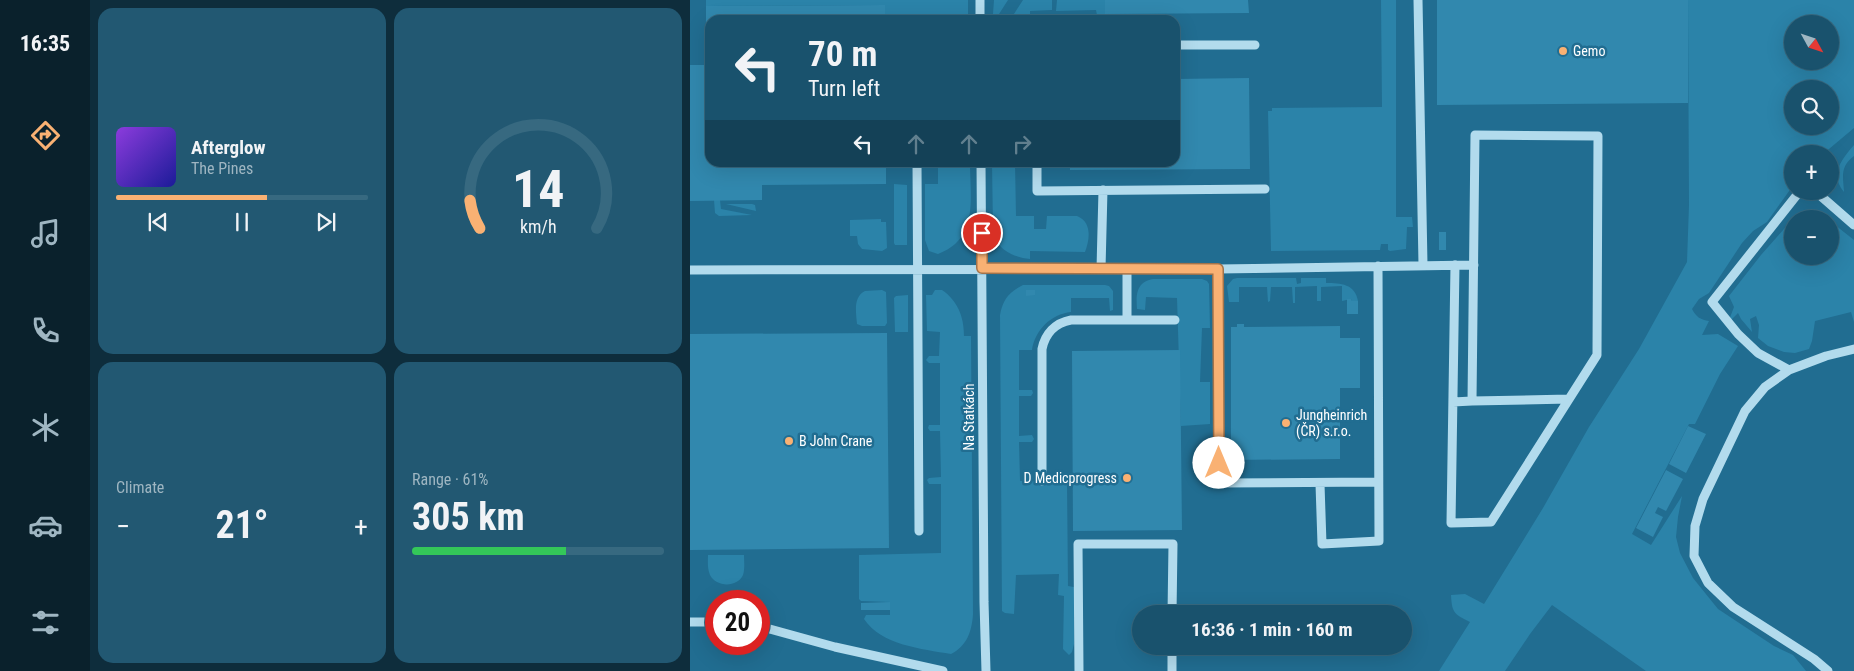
<!DOCTYPE html>
<meta charset="utf-8">
<style>
:root{--surface:#19526d;--page:#225872;--text:#f1f3f6;--muted:#9fb6c2;--line:#376980;--accent:#f9b173}
body{margin:0;font-family:"Roboto Condensed",sans-serif;background:var(--page);color:var(--text);height:100vh;display:flex;flex-direction:column;font-size:19px;white-space:nowrap}
*{box-sizing:border-box;margin:0}
p{font-size:16px;color:var(--muted)}
.icon{flex:none;width:28px;height:28px;fill:none;stroke:currentColor;stroke-width:2;stroke-linecap:round;stroke-linejoin:round}
.map{position:relative;flex:1;overflow:hidden}
.details{display:flex;flex-direction:column;gap:8px;padding:8px;background:#0e2d3c;width:600px}
.details>*{flex:none}
.hud{position:absolute;left:15px;top:15px;width:475px;height:152px;border-radius:15px;box-shadow:0 5px 20px #0002,0 0 0 1px var(--line);background:#19526d;color:var(--text);overflow:hidden}
.needle{width:32px;rotate:130deg}
.buttons{position:absolute;left:1094px;top:15px;display:grid;gap:10px}
.buttons a{display:grid;place-items:center;width:55px;height:55px;border-radius:50%;background:var(--surface);box-shadow:0 5px 20px #0002,0 0 0 1px var(--line);font-size:25px}
.speed{position:absolute;left:15px;top:590px;display:flex;gap:10px;font-size:25px;font-weight:700;text-align:center}
.speed>*{display:grid;place-content:center;width:65px;height:65px;border-radius:50%;background:var(--surface);box-shadow:0 5px 20px #0002,0 0 0 1px var(--line);line-height:1}
.speed .limit{border:8px solid #d22;background:#fff;color:#111}
.pin{position:absolute;display:grid;place-items:center;width:42px;height:42px;color:#fff;margin:-21px;border:2px solid #fff;border-radius:50%;box-shadow:0 1px 5px #0007}
.me{position:absolute;width:55px;margin:-28px;rotate:0deg;stroke-linejoin:round;filter:drop-shadow(0 0 4px #0008)}
.turn{display:flex;align-items:center;gap:18px;height:105px;padding:0 20px;font-size:22px}
.turn .icon{width:65px;height:65px;stroke-width:2.5}
.turn b{display:block;font-size:35px;line-height:42px}
.lanes{display:flex;align-items:center;height:48px;padding:0 20px;background:#0003;justify-content:center;gap:25px;direction:ltr}
.lanes .off{opacity:.35}
.big{font-size:38px;font-weight:700;line-height:1.1}
.details .card{flex:1;display:flex;flex-direction:column;justify-content:center;gap:8px;min-width:0;padding:0 18px;border-radius:15px;background:var(--page)}
.details .dial{align-items:center;gap:0}
.dial svg{height:130px;overflow:visible;fill:none;stroke:var(--line);stroke-width:7;stroke-linecap:round;text-anchor:middle}
.dial text{fill:var(--text);stroke:none}
.song{display:flex;align-items:center;gap:15px}
.cover{width:60px;height:60px;border-radius:8px;background:linear-gradient(135deg,hsl(270 70% 55%),hsl(240 70% 35%))}
.played{height:5px;border-radius:2px;background:linear-gradient(90deg,var(--accent) 60%,var(--line) 60%)}
.keys{display:flex;justify-content:space-around;direction:ltr}
.heat{display:flex;justify-content:space-between;align-items:center;font-size:28px;direction:ltr}
.charge{height:8px;border-radius:4px;background:linear-gradient(90deg,#34c759 61%,var(--line) 0)}
.details .tiles{flex:1;display:grid;gap:8px;grid-template-columns:repeat(2,1fr)}
.trip{position:absolute;left:442px;top:605px;width:280px;height:50px;border-radius:25px;background:var(--surface);box-shadow:0 5px 20px #0002,0 0 0 1px var(--line);font-weight:700;line-height:50px;text-align:center}
main{display:flex;flex:1;min-height:0}
.menu{display:flex;flex-direction:column;width:90px;justify-content:space-around;align-items:center;background:#0a212c;color:var(--muted)}
.menu .icon{width:35px;height:35px}
.menu .active{color:var(--accent)}
.menu b{font-size:22px;color:var(--text)}
.map>svg:first-child{display:block}
.green{fill:#2b83a9;fill-rule:evenodd}
.building{fill:#3188ae}
.lines{fill:none;stroke-linecap:round;stroke-linejoin:round}
.minor{stroke:#b2dbed;stroke-width:9}
.route-casing{stroke:#a2734b;stroke-width:12}
.route{stroke:#f9b173;stroke-width:9}
.poi-dot{fill:#f9b173;stroke:#216d91;stroke-width:2}
.labels{text-anchor:middle;stroke-width:5;stroke-linejoin:round;paint-order:stroke}
.poi-label{font-size:14px;fill:#fff;stroke:#216d91;text-anchor:start}
.street-label{font-size:14px;fill:#fff;stroke:#216d91}
</style>
<main>
<nav class="menu">
<b>16:35</b>
<svg class="icon active" aria-label="directions" viewBox="0 0 24 24"><path d="M12 3l9 9-9 9-9-9zM9 14v-3h6M13 9l2 2-2 2"/></svg>
<svg class="icon" aria-label="music" viewBox="0 0 24 24"><path d="M9 18V5l10-2v13"/><circle cx="6" cy="18" r="3"/><circle cx="16" cy="16" r="3"/></svg>
<svg class="icon" aria-label="phone" viewBox="0 0 24 24"><path d="M5 4h4l2 5-3 2q2 4 5 5l2-3 5 2v4C11 20 4 13 5 4z"/></svg>
<svg class="icon" aria-label="climate" viewBox="0 0 24 24"><path d="M12 3v18M4 7l16 10M4 17L20 7"/></svg>
<svg class="icon" aria-label="car" viewBox="0 0 24 24"><path d="M5 17H2v-5l4-1 3-4h7l3 4 3 1v5h-3M9 17h6M6 11h13"/><circle cx="7" cy="17" r="2"/><circle cx="17" cy="17" r="2"/></svg>
<svg class="icon" aria-label="filters" viewBox="0 0 24 24"><path d="M4 7h16M4 17h16"/><circle cx="9" cy="7" r="2"/><circle cx="15" cy="17" r="2"/></svg>
</nav>
<section class="details">
<div class="tiles">
<div class="card">
<div class="song"><i class="cover"></i><div><b>Afterglow</b><p>The Pines</p></div></div>
<div class="played"></div>
<div class="keys"><svg class="icon" aria-label="previous" viewBox="0 0 24 24"><path d="M18 5L8 12l10 7zM5 5v14"/></svg><svg class="icon" aria-label="pause" viewBox="0 0 24 24"><path d="M8 5v14M16 5v14"/></svg><svg class="icon" aria-label="next" viewBox="0 0 24 24"><path d="M6 5l10 7-10 7zM19 5v14"/></svg></div>
</div>
<div class="card dial"><svg viewBox="0 0 100 80">
<path d="M14 69A42 42 0 1 1 86 69"/>
<path d="M14 69A42 42 0 0 1 8 52" stroke="#f9b173"/>
<text x="50" y="56" font-size="32" font-weight="700">14</text>
<text x="50" y="72" font-size="11">km/h</text>
</svg></div>
<div class="card"><p>Climate</p>
<div class="heat"><a>−</a><b class="big">21°</b><a>+</a></div>
</div>
<div class="card"><p>Range · 61%</p><b class="big">305 km</b><div class="charge"></div></div>
</div>
</section>
<div class="map">
<svg width="1164" height="671" viewBox="0 0 1164 671">
<rect width="100%" height="100%" fill="#216d91"/>
<path class="green" d="M16 0H278V20H195V5L16 6Z
M304 0H318L309 14H303Z
M333 0H362V10L340 11V20H320Z
M367 0H415V14L407 15 406 10 366 11Z
M691 0H706V217H722L723 227H717L716 249 700 251 698 250V244H691L690 250 581 251 578 111H582V108L692 107Z
M998 0H1164V128L1133 154H1102V187L1077 222 1063 231 1052 243 1019 293 1009 299 1002 309C1006 317 1011 320 1019 321L1012 335 1028 334 1048 346 1030 374 1005 424H999L942 534 961 545 992 496 988 517 986 537 990 553 1003 578 1028 609 1084 646 1103 655 1116 671H956L862 605 840 634 815 671H749L780 622C764 614 762 613 761 595L775 594 794 604 853 508 899 427 949 349 997 262 999 205ZM1102 24H1140V61H1102ZM1102 89H1140V126H1102Z
M1164 145V156C1150 167 1153 175 1154 192 1139 174 1152 159 1164 145Z
M248 163H280C280 198 289 239 248 254L239 251 235 240V184H248Z
M302 163H325L326 216H344V229H356L357 216H387C402 222 400 239 395 252L340 251V259C322 257 305 249 303 229Z
M204 184 217 185V245H205L204 243Z
M24 200H30L31 209 62 215 29 216 25 213Z
M36 204H62L65 205 66 211Z
M1117 213 1126 214 1137 219H1104Z
M191 219V222H196L197 248 192 251 172 249 168 244 167 236H160V220Z
M1102 220V256H1140V221L1164 240V322L1161 312 1125 321 1122 341 1119 349 1105 353 1094 352 1078 346 1068 338 1069 325 1066 316 1060 319 1062 332 1051 319 1048 313 1041 320H1039L1044 307 1039 296 1071 255Z
M547 278H606L607 284 611 283V278H636V283C651 283 665 284 668 301H662L661 299 652 301V286L631 287V301H627V286L605 287V303H603L602 287H581L580 301 578 302 577 287H549V302H539L537 286 543 279Z
M463 279H512L517 281 519 284 520 328H512L510 382H520V424L491 426 487 298 456 297 455 310 447 309C446 295 446 282 463 279Z
M333 285H415L419 286 423 291V310L420 311 419 298H381V312C361 314 345 330 342 350H329V390H342L343 393 341 396H329V436L342 435 344 439 342 442H329L330 481H377L378 586 384 587V644L382 652 379 655 373 649 374 596 368 595 369 574 326 575 324 614 315 613 312 611 310 315C313 299 319 292 333 285Z
M245 290H252C268 301 274 317 274 336H281L283 614C282 631 277 646 261 654 232 649 191 645 174 619L176 615H200V602L171 601 169 599V555L251 553V484H239L237 480 239 478 251 477 250 431H240L238 428 239 425H250V363H239L236 360 239 356H249L250 332 237 331 236 295H242Z
M175 291 192 290 196 292 197 323 195 326H172L167 324C166 312 163 297 175 291Z
M218 295V332H205L204 298 206 296Z
M18 555H54C54 561 55 569 53 575 47 588 26 587 20 575 17 568 18 561 18 555Z"/>
<path class="building" d="M415 0H558L559 13 415 14Z
M747 0H998V103L747 105Z
M195 5V20H20V162H196V184L72 185V200L0 201V65H16V6Z
M559 78 560 169 380 170V162H485V79Z
M749 232H756V250H749Z
M336 290H345V295L336 296Z
M657 299H661L662 301H668V314H657Z
M547 324H554V327L650 326V338H670V388H650V459L541 460V327H547Z
M197 333 199 548 0 550V334Z
M490 350 492 530 383 531 382 351Z
M998 426 1016 434 996 473 979 464Z
M976 470 993 479 976 511 968 507 965 513 973 517 963 537 946 528Z
M200 602V610H171V603Z"/>
<g class="lines">
<path class="minor" d="M290 0V20
M728 0 733 265
M485 45H565
M227 162 229 531
M291 162 294 602 296 671
M347 162V191L575 189
M1125 191 1164 225
M765 265 761 523 801 522 907 355 908 136 785 135 782 401 879 399
M411 269 413 190
M437 269V320
M528 269 529 483 688 482
M0 270 528 269 784 265
M1099 370 1068 353 1048 334 1022 302 1110 191
M763 402 782 401
M352 481V349C355 334 365 323 381 320H485
M630 484 632 544 689 541 688 266
M0 622H26
M69 626 145 647 253 671
M389 671 388 544H483L482 614
M482 671V646
M1138 671 1124 659 1043 607 1018 583 1004 556 1005 526 1013 499 1055 411 1075 387 1099 370 1136 356 1164 349"/>
</g>
<g class="lines">
<defs>
<path id="route" d="M292 233V268L528 269 529 463"/>
</defs>
<use href="#route" class="route-casing"/>
<use href="#route" class="route"/>
</g>
<g class="poi-dot">
<circle cx="873" cy="51" r="5"/>
<circle cx="596" cy="423" r="5"/>
<circle cx="99" cy="441" r="5"/>
<circle cx="437" cy="478" r="5"/>
</g>
<g class="labels">
<g class="poi-label">
<text x="883" y="56">Gemo</text>
<text x="606" y="420">Jungheinrich<tspan x="606" dy="16">(ČR) s.r.o.</tspan></text>
<text x="109" y="446">B John Crane</text>
<text x="427" y="483" text-anchor="end">D Medicprogress</text>
</g>
<g class="street-label">
<text transform="translate(279 417) rotate(-90)" y="5">Na Statkách</text>
</g>
</g>
</svg>
<div class="buttons">
<a><svg class="needle" viewBox="-14 -14 28 28"><path d="M0-13l5 13h-10z" fill="#e53935"/><path d="M0 13l5-13h-10z" fill="#9fb6c2"/></svg></a>
<a><svg class="icon" aria-label="search" viewBox="0 0 24 24"><circle cx="10" cy="10" r="6"/><path d="M15 15l6 6"/></svg></a>
<a>+</a>
<a>−</a>
</div>
<div class="speed"><div class="limit">20</div></div>
<div class="pin" style="left:292px;top:233px;background:#d93025"><svg class="icon" aria-label="arrive" viewBox="0 0 24 24"><path d="M6 21V4h12l-3 4 3 4H6"/></svg></div>
<svg class="me" style="left:529px;top:463px" viewBox="-20 -20 40 40"><circle r="19" fill="#fff"/><path d="M0-13L10 11 0 6-10 11z" fill="#f9b173"/></svg>
<div class="trip">16:36 · 1 min · 160 m</div>
<div class="hud">
<div class="turn"><svg class="icon" aria-label="left" viewBox="0 0 24 24"><path d="M17 20v-9H6M10 6l-5 5 5 5"/></svg><div><b>70 m</b>Turn left</div></div>
<div class="lanes"><svg class="icon" aria-label="left" viewBox="0 0 24 24"><path d="M17 20v-9H6M10 6l-5 5 5 5"/></svg><svg class="icon off" aria-label="ahead" viewBox="0 0 24 24"><path d="M12 20V5M6 11l6-6 6 6"/></svg><svg class="icon off" aria-label="ahead" viewBox="0 0 24 24"><path d="M12 20V5M6 11l6-6 6 6"/></svg><svg class="icon off" aria-label="right" viewBox="0 0 24 24"><path d="M7 20v-9h11M14 6l5 5-5 5"/></svg></div>
</div>
</div>
</main>
